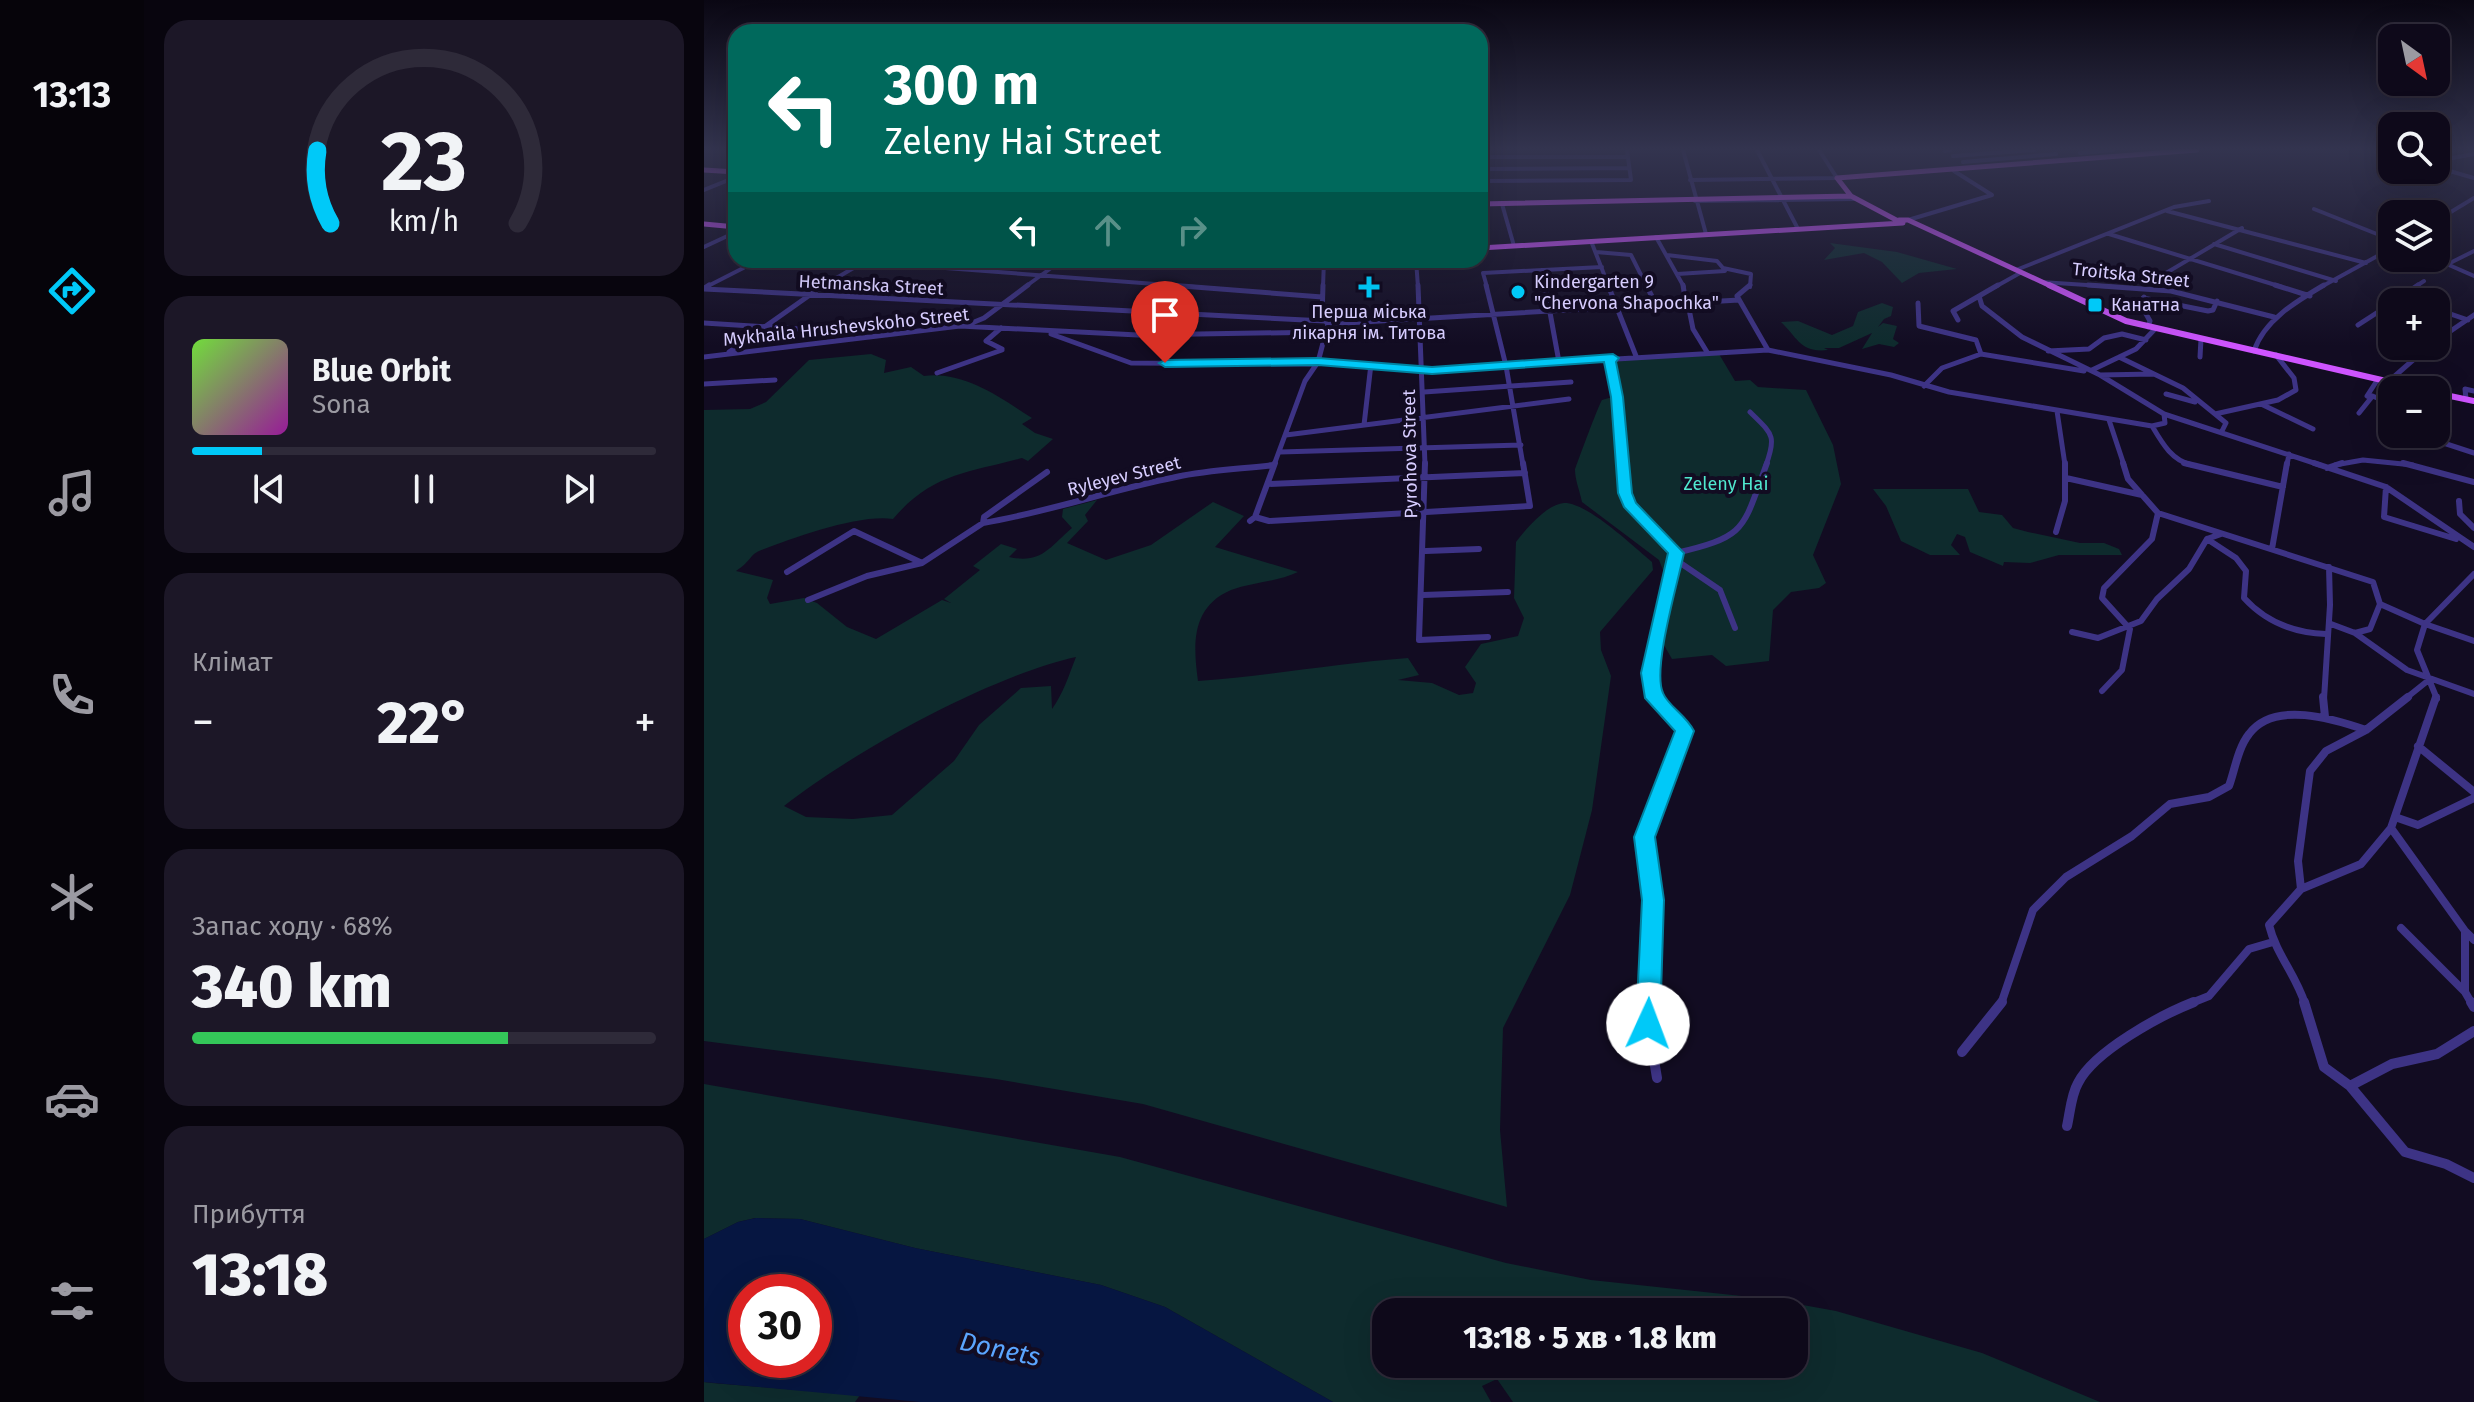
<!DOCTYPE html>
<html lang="uk">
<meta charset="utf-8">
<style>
:root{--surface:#0e091a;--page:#1c1727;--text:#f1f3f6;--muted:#9b9aa2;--line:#2e2a39;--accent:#00c9f8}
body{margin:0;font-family:"Fira Sans",sans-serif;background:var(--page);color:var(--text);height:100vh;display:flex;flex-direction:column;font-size:30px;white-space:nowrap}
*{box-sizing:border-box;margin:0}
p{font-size:26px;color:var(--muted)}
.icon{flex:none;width:44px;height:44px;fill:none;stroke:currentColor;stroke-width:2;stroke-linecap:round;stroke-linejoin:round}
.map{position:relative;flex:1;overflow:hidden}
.drawer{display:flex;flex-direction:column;gap:20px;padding:20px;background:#08050e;width:560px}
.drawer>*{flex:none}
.top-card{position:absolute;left:24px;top:24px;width:760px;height:244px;border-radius:24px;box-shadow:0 8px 32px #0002,0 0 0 2px var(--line);background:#00695c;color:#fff;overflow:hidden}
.needle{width:52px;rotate:147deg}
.tools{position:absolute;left:1674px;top:24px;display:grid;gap:16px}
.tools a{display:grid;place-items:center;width:72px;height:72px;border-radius:16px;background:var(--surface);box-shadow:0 8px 32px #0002,0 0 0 2px var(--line);font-size:40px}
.speed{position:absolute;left:24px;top:1274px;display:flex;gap:16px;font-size:40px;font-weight:700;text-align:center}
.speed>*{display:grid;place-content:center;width:104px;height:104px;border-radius:50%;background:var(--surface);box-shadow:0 8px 32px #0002,0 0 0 2px var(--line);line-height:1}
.speed .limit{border:12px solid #d22;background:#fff;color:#111}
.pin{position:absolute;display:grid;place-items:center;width:68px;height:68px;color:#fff;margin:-82px -34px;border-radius:50% 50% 50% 0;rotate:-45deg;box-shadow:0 0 8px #0007}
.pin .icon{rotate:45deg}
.me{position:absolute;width:88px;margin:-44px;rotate:2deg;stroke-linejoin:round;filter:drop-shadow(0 0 6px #0008)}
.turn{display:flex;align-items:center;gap:28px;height:168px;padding:0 24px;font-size:36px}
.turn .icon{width:104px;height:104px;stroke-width:2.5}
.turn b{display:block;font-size:56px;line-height:68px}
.lanes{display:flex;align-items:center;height:76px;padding:0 24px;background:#0003;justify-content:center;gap:40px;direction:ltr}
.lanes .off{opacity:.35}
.big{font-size:60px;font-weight:800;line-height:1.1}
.drawer .card{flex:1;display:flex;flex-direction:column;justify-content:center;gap:12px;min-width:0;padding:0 28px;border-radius:24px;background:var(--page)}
.drawer .dial{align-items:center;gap:0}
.dial svg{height:208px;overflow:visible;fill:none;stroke:var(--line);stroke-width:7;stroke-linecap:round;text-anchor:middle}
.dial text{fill:var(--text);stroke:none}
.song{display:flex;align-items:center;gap:24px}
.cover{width:96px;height:96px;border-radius:12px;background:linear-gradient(135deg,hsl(100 70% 55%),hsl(300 70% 35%))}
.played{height:8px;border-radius:4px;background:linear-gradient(90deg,var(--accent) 15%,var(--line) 15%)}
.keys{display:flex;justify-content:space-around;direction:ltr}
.heat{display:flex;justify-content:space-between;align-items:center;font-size:44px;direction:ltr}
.charge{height:12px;border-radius:6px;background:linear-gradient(90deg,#34c759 68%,var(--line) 0)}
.trip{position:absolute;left:668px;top:1298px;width:436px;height:80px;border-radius:24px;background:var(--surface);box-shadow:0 8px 32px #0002,0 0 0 2px var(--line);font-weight:800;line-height:80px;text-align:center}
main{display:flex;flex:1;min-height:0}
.dock{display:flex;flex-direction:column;width:144px;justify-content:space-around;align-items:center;background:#06040a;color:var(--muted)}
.dock .icon{width:56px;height:56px}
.dock .current{color:var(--accent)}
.dock b{font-size:36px;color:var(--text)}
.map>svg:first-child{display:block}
.green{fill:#0e2b2d;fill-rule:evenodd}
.water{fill:#061641;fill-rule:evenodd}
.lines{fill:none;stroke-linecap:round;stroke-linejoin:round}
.minor-far4{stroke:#3d3385;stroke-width:4}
.minor-far3{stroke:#3d3385;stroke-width:5}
.minor-far2{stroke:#3d3385;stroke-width:6}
.minor-far1{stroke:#3d3385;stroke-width:8}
.minor{stroke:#3d3385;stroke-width:10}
.major-far1{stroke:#ce54ff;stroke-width:5}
.major{stroke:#ce54ff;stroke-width:6}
.route{fill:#00c9f8;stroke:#0083a1;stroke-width:2}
.poi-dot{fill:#00c9f8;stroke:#120c22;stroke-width:3}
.labels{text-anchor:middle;stroke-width:8;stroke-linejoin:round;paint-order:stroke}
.far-street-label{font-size:18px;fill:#d7cdff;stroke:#120c22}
.far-poi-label{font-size:18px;fill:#d7cdff;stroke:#120c22;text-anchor:start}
.far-park-label{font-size:18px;fill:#50e8cf;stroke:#120c22}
.near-water-label{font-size:26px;font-style:italic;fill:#5ba5ff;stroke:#120c22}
</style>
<main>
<nav class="dock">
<b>13:13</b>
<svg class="icon current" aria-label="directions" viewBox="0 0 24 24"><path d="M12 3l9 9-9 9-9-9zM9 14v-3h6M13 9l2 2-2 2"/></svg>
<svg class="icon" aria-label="music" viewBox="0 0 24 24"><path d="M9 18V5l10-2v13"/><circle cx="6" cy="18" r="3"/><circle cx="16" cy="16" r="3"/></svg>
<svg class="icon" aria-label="phone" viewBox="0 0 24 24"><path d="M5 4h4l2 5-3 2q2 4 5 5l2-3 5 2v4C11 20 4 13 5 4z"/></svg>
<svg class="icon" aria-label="climate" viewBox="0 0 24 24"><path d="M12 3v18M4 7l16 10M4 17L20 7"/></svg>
<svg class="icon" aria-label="car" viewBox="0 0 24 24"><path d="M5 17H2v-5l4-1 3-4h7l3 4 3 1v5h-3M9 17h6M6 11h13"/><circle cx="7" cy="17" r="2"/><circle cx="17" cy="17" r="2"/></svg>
<svg class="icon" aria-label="filters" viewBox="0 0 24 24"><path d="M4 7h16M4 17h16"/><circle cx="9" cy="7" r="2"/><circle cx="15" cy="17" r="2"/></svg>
</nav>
<section class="drawer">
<div class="card dial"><svg viewBox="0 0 100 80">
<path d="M14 69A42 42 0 1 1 86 69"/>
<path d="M14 69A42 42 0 0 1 9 41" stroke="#00c9f8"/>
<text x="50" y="56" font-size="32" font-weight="700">23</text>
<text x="50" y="72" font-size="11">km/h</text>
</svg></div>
<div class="card">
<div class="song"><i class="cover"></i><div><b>Blue Orbit</b><p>Sona</p></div></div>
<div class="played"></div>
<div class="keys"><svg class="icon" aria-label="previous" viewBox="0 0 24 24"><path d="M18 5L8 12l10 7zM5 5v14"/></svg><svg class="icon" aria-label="pause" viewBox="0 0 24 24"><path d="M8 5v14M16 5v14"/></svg><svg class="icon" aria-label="next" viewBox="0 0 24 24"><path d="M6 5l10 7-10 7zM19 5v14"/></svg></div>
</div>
<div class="card"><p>Клімат</p>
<div class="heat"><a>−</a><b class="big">22°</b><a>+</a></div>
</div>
<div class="card"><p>Запас ходу · 68%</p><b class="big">340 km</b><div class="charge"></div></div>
<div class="card"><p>Прибуття</p><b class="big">13:18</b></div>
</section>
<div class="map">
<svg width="1770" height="1402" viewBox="0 0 1770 1402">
<rect width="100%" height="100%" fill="#120c22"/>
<path class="green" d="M1126 243 1193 252 1253 269 1215 273 1198 283 1178 262 1160 253 1120 260 1131 248Z
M1178 303 1189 307 1187 316 1180 319 1174 327 1179 323 1193 326 1189 339 1195 343 1190 347 1175 344 1158 349 1168 333 1135 348H1120L1124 350C1096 353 1094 338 1077 322L1094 321 1128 335 1149 326 1154 312Z
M167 354 182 360 180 373 207 367 220 376C260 371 295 397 328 418L318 424 331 433 349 439 324 461 318 458C264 473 228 473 189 519 154 514 89 538 55 551 46 555 46 562 32 571L69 580 63 598 66 604 100 598 113 603 143 627 172 639 238 600 247 603 240 599 276 570 269 566 297 544 313 549 305 557C337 564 345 548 368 528L358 517 359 509 393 500 381 515 384 521 363 543 402 560 447 545 509 502 540 516 511 547 594 572C573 582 549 582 527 590 487 607 489 645 494 681 565 676 634 663 704 658L715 675 694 680 728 683 755 695 769 693 772 683 761 667 777 644 814 636 820 618 810 598 812 542C822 529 843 504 860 503 883 502 930 547 948 562L949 570 896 632 897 650 907 676 888 810 866 895 799 1028 796 1130 803 1207 439 1104 292 1079 0 1041V410L46 409 62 402 105 360ZM372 657C365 675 359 694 348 709L347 686 317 688 275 725 250 761 188 815 149 819 102 817 80 806C150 751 286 676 372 657Z
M1015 354 1031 381 1046 380 1054 387 1102 390 1129 445 1137 484 1109 555 1122 583 1115 588 1087 592 1069 610 1065 661 1022 666 1008 655 968 659 957 640 967 590 955 560 878 502C876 492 871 480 871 470 872 466 895 404 898 400L915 395 907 363 911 359Z
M1169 489H1264L1275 512 1298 515 1309 528 1324 532 1376 543H1400L1415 549 1418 555H1355L1326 563 1300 562 1299 566 1266 552 1261 537 1253 534 1247 545 1256 555H1226L1197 541 1182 506Z
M0 1084 416 1157 802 1263 887 1280 1066 1299 1132 1311 1278 1353 1396 1402H809L793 1379 778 1386 787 1402H629L461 1307 397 1285 211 1248 96 1219 51 1218 34 1222 0 1239ZM682 1312H1090V1364H682Z
M0 1382 8 1383 156 1395 151 1402H0Z"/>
<path class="water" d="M52 1218 96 1219 211 1248 397 1285 461 1307 629 1402H216L0 1382V1239L34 1222ZM42 1292H110V1360H42Z"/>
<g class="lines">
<path class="minor-far4" d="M979 150 1002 234
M1053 150 1094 229
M1115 150 1133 178
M1675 150 1688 154
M1241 151 1246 150
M1376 153 1409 150
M1249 156 1330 150
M776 157H924
M1732 161 1770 154
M1259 162 1352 154
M1732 167 1770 178
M776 169 925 168
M986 180 1133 178
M776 181 927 180 923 150
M0 190 32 177
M991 201 1151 199
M798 204 810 246
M1610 209 1688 240
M1463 211 1662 263
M1204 220 1288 195 1250 171
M1732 221 1770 198
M1405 234 1578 287
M952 237 980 287
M887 241 905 287
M1510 244 1632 281
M0 247 32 232
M892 252 927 255 943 287
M963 255 1013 261 1019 268 1047 274 1046 287
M1729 258 1770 276
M136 260 491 287
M712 260 714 287
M1744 264 1770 251
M838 270 841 287
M1312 270 1470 207 1505 201
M973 274 1021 271
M1337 282 1413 287
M2 287 55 260
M117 287 158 263
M321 287 358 260
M619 287 620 260
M783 287 779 273 898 267
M1291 287 1316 273
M1455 287 1457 276 1538 228
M1617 287 1688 248
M1711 287 1720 281"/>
<path class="minor-far3" d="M465 285 618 297
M714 285 721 465
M782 285 802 366 819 465
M841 285 855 362
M904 285 932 356
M942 285 953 306
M979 285 982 304
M1046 285 1033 296 1064 350
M1294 285 1275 296 1278 306 1318 337 1396 375 1460 414 1616 465
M1384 285 1467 291 1570 317
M1571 285 1606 296
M2 287 5 285
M0 289 621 321
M1455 289 1456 285
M1698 296 1715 302
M1440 297 1437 305 1446 321 1444 327
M1439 298 1504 311 1509 310 1513 301
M1690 302 1714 285
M1214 303 1215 326 1272 340 1277 354 1238 368 1220 386
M984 304 989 329 1003 352
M1732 309 1764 320
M1254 320 1249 311 1275 296
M0 323 112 330 190 328
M624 324 1035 300
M263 325 280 318 324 285
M1654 325 1688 303
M297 328 282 341 298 349
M347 334 427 363 610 364
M1732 341 1770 315
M1344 351 1385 349 1400 338 1418 334 1442 340
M1550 351C1560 320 1593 301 1620 285
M25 352 120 285
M1277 354 1380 371
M0 357 256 326 434 335 623 332
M1496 357 1497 339
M909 358 905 361 913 397 919 465
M614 362 728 370 1064 350 1187 375 1245 392 1448 426
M1388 370 1432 349 1451 329
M233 373 298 350
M1450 374 1479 388 1511 414
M1396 375 1450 374 1415 357
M1684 382 1725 346
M0 384 71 380
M720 392 867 382
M1462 394 1491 402
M1666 395 1688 404
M1762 399 1761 389 1770 391
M1557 404 1609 429
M1353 411 1361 465
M1046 412C1068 434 1073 435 1062 465
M1655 413 1667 398 1663 396 1674 379
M1460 414 1461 423 1448 426C1458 443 1468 461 1488 465
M1405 420 1420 465
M660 425 667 364
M1518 431 1522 423 1511 414 1574 400 1592 390 1590 378 1572 355
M1677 431 1678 427H1688
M1712 434 1770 453
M582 435 865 399
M576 452 817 445
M566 465H570
M570 465 601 381 614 362 624 324 618 317 619 285
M1583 465 1585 454
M1631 465 1659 460 1709 465"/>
<path class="minor-far2" d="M721 463 715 640 784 637
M919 463C923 513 940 519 972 553L946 673 947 691 954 699
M1419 463 1424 479 1454 513
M1480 463 1579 487
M1610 463 1682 487 1770 547
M1699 463 1770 482
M1623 468 1638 463
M1362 478 1438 495
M564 484 821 473
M1682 487 1680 517 1752 539
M1755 501 1756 514 1770 528
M1454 513 1669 582 1676 604 1666 629 1651 633 1627 624
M551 517 565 521 826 506 819 463
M546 521 551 517 571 463
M279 523C345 512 406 490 472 477 504 470 537 469 570 465
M1352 532 1361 501V463
M1503 539 1532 558 1542 571 1540 598C1562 622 1590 633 1622 634
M1568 549 1583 463
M722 551 775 549
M972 553C1044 536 1038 530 1063 463
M972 560 1016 590 1031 628
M83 572 150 531 216 562
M1770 574 1721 624 1770 641
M719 595 804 592
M104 600 163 576 218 563 279 523 280 517 343 472
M1676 604 1721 624 1713 650 1733 699
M1368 632 1394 638 1437 621 1453 599 1485 569 1503 539 1517 534
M1651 633 1703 670 1770 694
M1398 691 1418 670 1426 629 1398 598 1400 588 1448 539 1454 513
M1620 699 1626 605 1625 567
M1701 699 1726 679"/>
<path class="minor-far1" d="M1619 697 1621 717
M1714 746 1770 792
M1691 817 1714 825 1770 798
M1687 828 1761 931V992L1768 1004
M1597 889 1657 864 1687 828 1732 697
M1697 928 1761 992
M1761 931 1770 940
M945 1004 949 900 941 837 980 731 975 720 952 697
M1297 1004 1329 910 1362 877 1428 836 1466 804 1505 797 1525 786C1531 769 1534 748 1545 734 1570 700 1630 719 1662 730
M1485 1004 1505 996 1545 949 1569 942
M1601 1004C1592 975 1572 954 1565 925L1597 889 1594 861 1606 771 1622 751 1662 730 1704 697"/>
<path class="minor" d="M945 1002 944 1024 953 1078
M1600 1002 1620 1067 1646 1086 1701 1152 1742 1164 1770 1178
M1767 1002 1770 1007
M1258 1052 1298 1002
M1646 1086 1688 1064 1733 1054 1770 1031
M1363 1126C1366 1113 1367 1095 1374 1083 1390 1051 1457 1015 1490 1002"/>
<path class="major-far1" d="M0 170 32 172
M776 204 1147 196
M1195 220H1204L1349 287
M1196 222 1147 196 1133 178 1493 150
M0 224 32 227
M776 248 1199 223
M444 260 499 264 588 260"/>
<path class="major" d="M1345 285 1422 321 1721 390
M1732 393 1770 401"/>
</g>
<linearGradient id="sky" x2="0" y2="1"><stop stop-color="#0a0713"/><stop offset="0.43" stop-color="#33344f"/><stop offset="1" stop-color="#33344f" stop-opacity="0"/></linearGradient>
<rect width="1770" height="346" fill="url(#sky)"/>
<path class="route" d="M909 354 915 358 912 362 919 397 928 493 932 503 980 553C974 582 948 669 959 693 964 706 982 715 990 731L951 837 960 900 956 1024 953 1032 944 1035 936 1032 932 1024 938 900 930 837 971 731 941 698 937 673 964 553 920 507 914 493 907 397 900 362 728 374 614 365 461 367 455 363 461 360 614 358 728 367Z"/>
<g class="poi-dot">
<path d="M661 275h8v8h8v8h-8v8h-8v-8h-8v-8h8z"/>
<circle cx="814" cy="292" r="8"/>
<rect x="1383" y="297" width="16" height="16" rx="4"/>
</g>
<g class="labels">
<g class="far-street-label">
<text transform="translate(1427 275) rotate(6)" y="6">Troitska Street</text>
<text transform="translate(167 285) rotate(3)" y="6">Hetmanska Street</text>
<text transform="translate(142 327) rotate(-6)" y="6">Mykhaila Hrushevskoho Street</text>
<text transform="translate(706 454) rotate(-91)" y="6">Pyrohova Street</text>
<text transform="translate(420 476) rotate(-14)" y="6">Ryleyev Street</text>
</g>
<g class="far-poi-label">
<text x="830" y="288">Kindergarten 9<tspan x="830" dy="21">"Chervona Shapochka"</tspan></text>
<text x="1407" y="311">Канатна</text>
<text x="665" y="318" text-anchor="middle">Перша міська<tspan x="665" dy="21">лікарня ім. Титова</tspan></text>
</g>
<g class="far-park-label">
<text x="1022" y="490">Zeleny Hai</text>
</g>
<g class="near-water-label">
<text transform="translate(296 1349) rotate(12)" y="9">Donets</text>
</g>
</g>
</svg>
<div class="tools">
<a><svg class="needle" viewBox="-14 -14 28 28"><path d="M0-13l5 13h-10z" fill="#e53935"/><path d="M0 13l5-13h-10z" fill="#9b9aa2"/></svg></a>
<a><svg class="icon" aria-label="search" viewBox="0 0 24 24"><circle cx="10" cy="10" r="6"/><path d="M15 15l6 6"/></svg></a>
<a><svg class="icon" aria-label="layers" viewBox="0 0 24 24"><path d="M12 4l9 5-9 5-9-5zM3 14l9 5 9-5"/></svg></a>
<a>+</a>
<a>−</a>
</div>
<div class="speed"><div class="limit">30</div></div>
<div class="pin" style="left:461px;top:363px;background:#d93025"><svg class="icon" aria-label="arrive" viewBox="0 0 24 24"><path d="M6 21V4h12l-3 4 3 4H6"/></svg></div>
<svg class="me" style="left:944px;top:1024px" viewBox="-20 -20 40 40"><circle r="19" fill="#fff"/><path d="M0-13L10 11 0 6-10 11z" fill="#00c9f8"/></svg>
<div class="trip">13:18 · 5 хв · 1.8 km</div>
<div class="top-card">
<div class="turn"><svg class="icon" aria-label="left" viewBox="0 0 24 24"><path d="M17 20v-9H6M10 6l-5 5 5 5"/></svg><div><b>300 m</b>Zeleny Hai Street</div></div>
<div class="lanes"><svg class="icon" aria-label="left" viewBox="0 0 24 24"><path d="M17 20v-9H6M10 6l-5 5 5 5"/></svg><svg class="icon off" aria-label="ahead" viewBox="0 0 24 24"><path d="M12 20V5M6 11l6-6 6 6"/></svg><svg class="icon off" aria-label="right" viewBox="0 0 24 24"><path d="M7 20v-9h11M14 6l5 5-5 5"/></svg></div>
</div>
</div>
</main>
